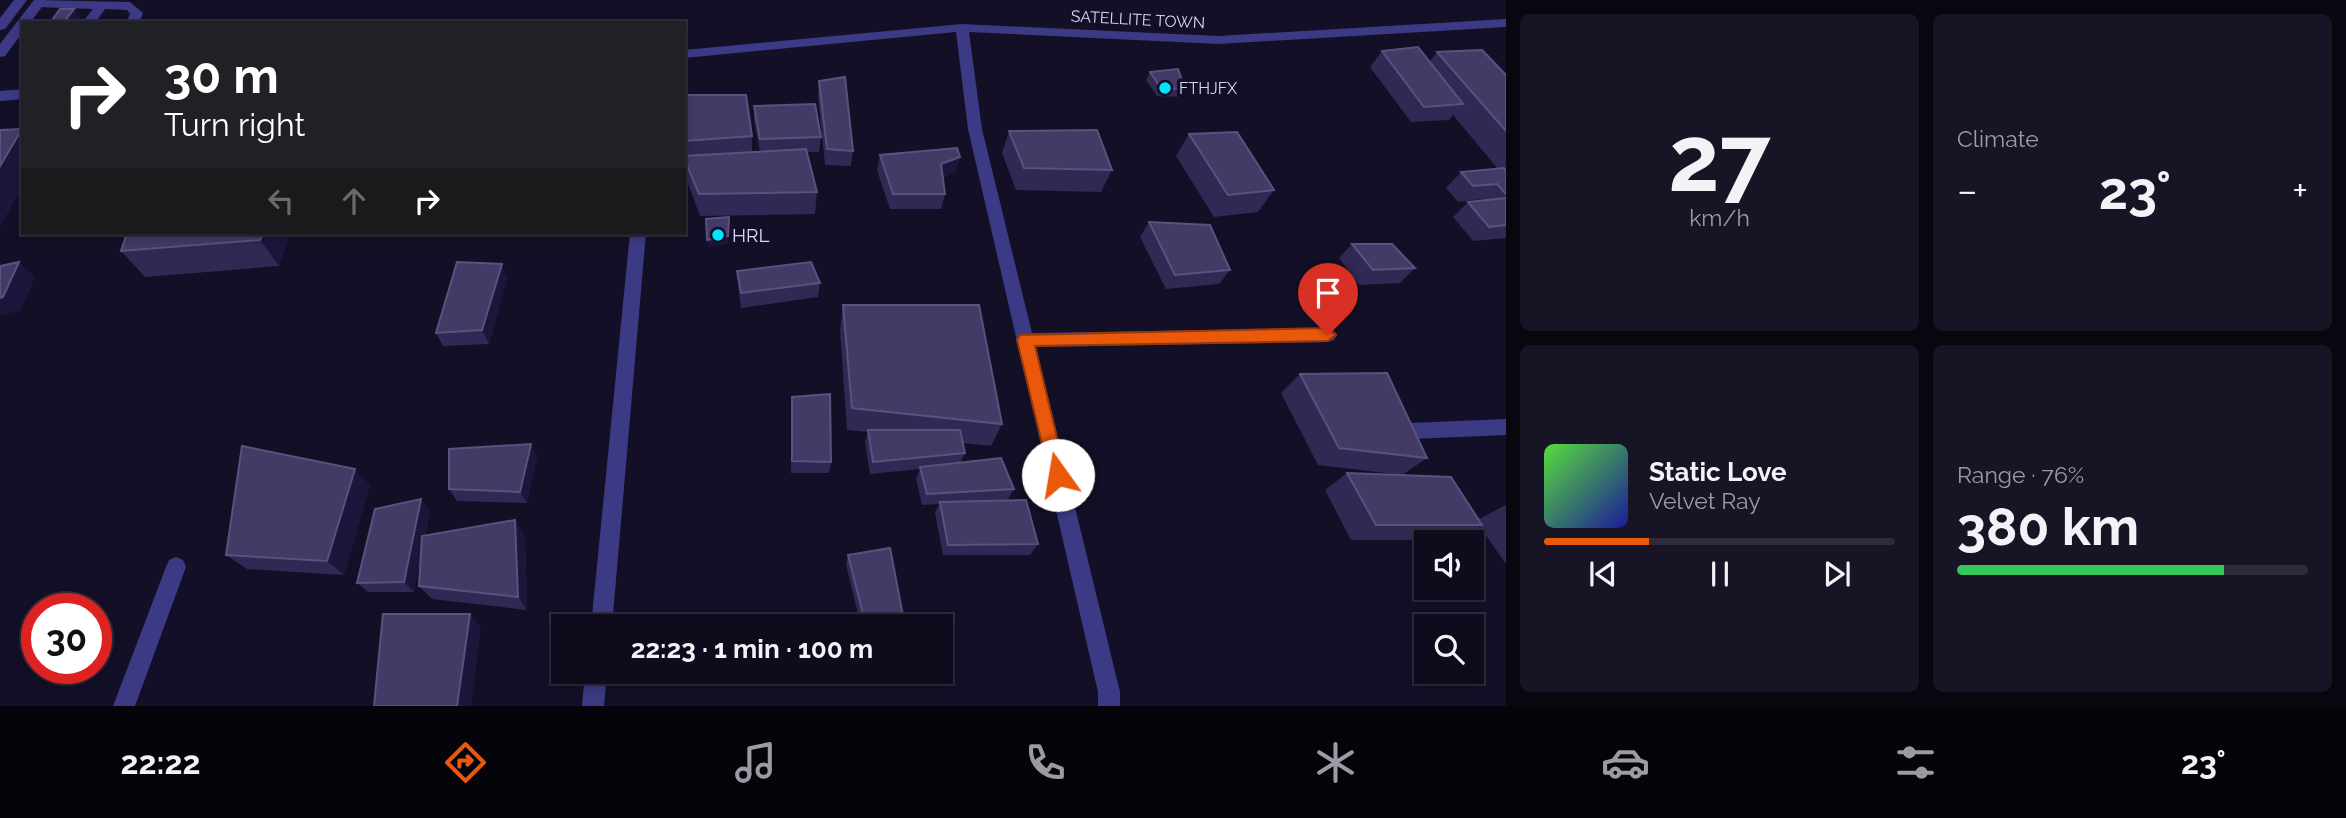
<!DOCTYPE html>
<meta charset="utf-8">
<style>
:root{--surface:#0e0b1c;--page:#171425;--text:#f1f3f6;--muted:#9b9ba3;--line:#2e2b3b;--accent:#ea580c}
body{margin:0;font-family:Raleway,sans-serif;background:var(--page);color:var(--text);height:100vh;display:flex;flex-direction:column;font-size:26px;white-space:nowrap}
*{box-sizing:border-box;margin:0}
p{font-size:23px;color:var(--muted)}
.icon{flex:none;width:38px;height:38px;fill:none;stroke:currentColor;stroke-width:2;stroke-linecap:round;stroke-linejoin:round}
.map{position:relative;flex:1;overflow:hidden}
.sheet{display:flex;flex-direction:column;gap:14px;padding:14px;background:#08060f;width:840px}
.sheet>*{flex:none}
.banner{position:absolute;left:21px;top:21px;width:665px;height:214px;border-radius:0px;box-shadow:0 4px 10px #0003,0 0 0 2px var(--line);background:#202124;color:#fff;overflow:hidden}
.buttons{position:absolute;left:1414px;top:530px;display:grid;gap:14px}
.buttons a{display:grid;place-items:center;width:70px;height:70px;border-radius:0px;background:var(--surface);box-shadow:0 4px 10px #0003,0 0 0 2px var(--line);font-size:35px}
.speed{position:absolute;left:21px;top:593px;display:flex;gap:14px;font-size:35px;font-weight:700;text-align:center}
.speed>*{display:grid;place-content:center;width:91px;height:91px;border-radius:50%;background:var(--surface);box-shadow:0 4px 10px #0003,0 0 0 2px var(--line);line-height:1}
.speed .limit{border:10px solid #d22;background:#fff;color:#111}
.pin{position:absolute;display:grid;place-items:center;width:60px;height:60px;color:#fff;margin:-72px -30px;border-radius:50% 50% 50% 0;rotate:-45deg;box-shadow:0 0 7px #0007}
.pin .icon{rotate:45deg}
.me{position:absolute;width:77px;margin:-38px;rotate:347deg;stroke-linejoin:round;filter:drop-shadow(0 0 5px #0008)}
.turn{display:flex;align-items:center;gap:24px;height:147px;padding:0 28px;font-size:32px}
.turn .icon{width:91px;height:91px;stroke-width:2.5}
.turn b{display:block;font-size:49px;line-height:60px}
.lanes{display:flex;align-items:center;height:66px;padding:0 28px;background:#0003;justify-content:center;gap:35px;direction:ltr}
.lanes .off{opacity:.35}
.big{font-size:52px;font-weight:700;line-height:1.1}
.sheet .card{flex:1;display:flex;flex-direction:column;justify-content:center;gap:10px;min-width:0;padding:0 24px;border-radius:10px;background:var(--page)}
.sheet .dial{align-items:center;gap:0}
.dial b{font-size:91px;line-height:1}
.song{display:flex;align-items:center;gap:21px}
.cover{width:84px;height:84px;border-radius:10px;background:linear-gradient(135deg,hsl(110 70% 55%),hsl(240 70% 35%))}
.played{height:7px;border-radius:4px;background:linear-gradient(90deg,var(--accent) 30%,var(--line) 30%)}
.keys{display:flex;justify-content:space-around;direction:ltr}
.heat{display:flex;justify-content:space-between;align-items:center;font-size:38px;direction:ltr}
.charge{height:10px;border-radius:5px;background:linear-gradient(90deg,#34c759 76%,var(--line) 0)}
.sheet .tiles{flex:1;display:grid;gap:14px;grid-template-columns:repeat(2,1fr)}
.trip{position:absolute;left:551px;top:614px;width:402px;height:70px;border-radius:0px;background:var(--surface);box-shadow:0 4px 10px #0003,0 0 0 2px var(--line);font-weight:700;line-height:70px;text-align:center}
.tabs{display:flex;height:112px;justify-content:space-around;align-items:center;background:#06040b;color:var(--muted)}
.tabs .icon{width:49px;height:49px}
.tabs .current{color:var(--accent)}
.tabs b{font-size:32px;color:var(--text)}
main{display:flex;flex:1;min-height:0}
.map>svg:first-child{display:block}
.lines{fill:none;stroke-linecap:round;stroke-linejoin:round}
.lane{fill:#3d3a85;fill-rule:evenodd}
.street{fill:#3d3a85;fill-rule:evenodd}
.wall{fill:#312854}
.shaded-wall{fill:#1d163a}
.building{fill:#433a66;stroke:#5a527e;stroke-width:2}
.route{fill:#ea580c;stroke:#983908;stroke-width:2}
.poi-dot{fill:#00e5ff;stroke:#130f26;stroke-width:2.5}
.labels{text-anchor:middle;stroke-width:7;stroke-linejoin:round;paint-order:stroke}
.far-street-label{font-size:16px;fill:#d9d4ff;stroke:#130f26}
.far-poi-label{font-size:16px;fill:#d9d4ff;stroke:#130f26;text-anchor:start}
.poi-label{font-size:19px;fill:#d9d4ff;stroke:#130f26;text-anchor:start}
</style>
<main>
<div class="map">
<svg width="1506" height="706" viewBox="0 0 1506 706">
<rect width="100%" height="100%" fill="#130f26"/>
<g class="lines">
<path class="lane" d="M35 0 130 2 143 13 139 23H126L130 14 127 10 105 9 95 23H82L93 9 38 7 32 3Z"/>
<path class="street" d="M14 0H27L5 29 0 30V18Z
M34 0H47L30 23H23V32L5 56 0 57V44Z
M1506 19V27L1218 44 969 32 982 129 1032 333 1328 328 1334 330 1337 335 1334 340 1328 342 1036 347 1120 692V706H1098V692L968 129 956 32 684 58V50L962 24 1218 36Z
M23 89V99L0 101V91Z
M630 233H646L612 626H591Z
M1506 419V435L1410 439 1403 437 1401 431 1403 425 1410 423Z
M176 557 183 560 186 567 135 706H113L166 567 169 560Z
M585 672H607L604 706H582Z"/>
</g>
<path class="wall" d="M1382 51 1430 61 1437 52 1506 75V238L1473 241 1453 217 1468 202 1483 201 1482 199 1458 202 1446 188 1461 172 1498 169 1453 115 1449 120 1411 122 1370 67Z
M1150 72 1185 89 1181 97 1157 96 1146 80Z
M819 81 853 151 851 166 825 165 818 97Z
M754 106 821 137 819 152H807L817 192 815 214 700 216 686 178 684 140 752 136V152H760L754 121Z
M1009 131 1112 170 1101 192 1016 190 1002 153Z
M1189 134 1274 190 1258 212 1214 217 1176 156Z
M880 155 960 157 955 172 943 177 945 194 941 209H890L877 170Z
M1149 222 1230 270 1219 284 1166 289 1140 237Z
M127 233H290L279 266 145 277 121 251Z
M1352 244 1415 268 1400 283 1359 285 1339 258Z
M737 271 820 283 818 297 741 308 738 285Z
M507 278 489 344 443 346 436 333Z
M843 305 1002 424 991 446 963 443 965 453 960 463 1014 489 1007 501 1038 544 1030 555H943L935 513 939 504 922 505 916 478 920 469 870 474 865 442 868 432 847 430 840 330Z
M1300 374 1427 458 1402 475 1318 465 1281 393Z
M792 397 831 462 829 473H791Z
M537 456 527 503 457 501 449 489Z
M1347 473 1479 519 1506 505V564L1480 527 1454 540H1351L1325 490Z
M370 485 344 575 247 569 226 555Z
M430 510 425 536 525 535 527 610 432 599 419 586 420 558 414 592H368L357 583Z
M848 555 905 626H861L846 565Z
M882 672H909L908 673Z"/>
<path class="shaded-wall" d="M74 9 80 17 76 23H63Z
M22 129 23 130V186L0 227V166Z
M960 157 955 172 937 179 941 164Z
M729 217 728 244 708 247 707 240Z
M263 233H290L279 266 260 240Z
M19 262 35 277 21 311 0 315V298Z
M502 264 507 278 489 344 482 330Z
M531 444 537 456 527 503 520 492Z
M355 469 370 485 344 575 327 561Z
M421 499 430 510 414 592 404 582Z
M515 520 525 535 527 610 518 597Z
M470 614 481 627 471 706H457Z"/>
<path class="building" d="M60 9H74L63 23H50Z
M1418 47 1463 104 1424 107 1382 51Z
M1482 50 1506 75V131L1437 52Z
M1178 69 1185 89 1161 88 1150 72Z
M845 77 853 151 827 149 819 81Z
M684 95H746L752 136 684 141Z
M815 104 821 137 760 139 754 106Z
M22 129 0 166V130Z
M1097 130 1112 170 1024 168 1009 131Z
M1237 132 1274 190 1228 195 1189 134Z
M957 148 960 157 941 164 945 194H893L880 155Z
M806 149 817 192 699 194 684 158V156Z
M1504 168 1506 171V194L1497 184 1473 186 1461 172Z
M1506 198V225L1489 227 1468 202Z
M729 217 728 236 707 240 706 219Z
M1149 222 1210 225 1230 270 1175 275Z
M127 233H263L260 240 121 251Z
M1352 244H1392L1415 268 1373 270Z
M19 262 3 297 0 298V266Z
M457 262 502 264 482 330 436 333Z
M811 262 820 283 741 293 737 271Z
M843 305H979L1002 424 852 408Z
M1387 373 1427 458 1339 448 1300 374Z
M830 394 831 462 792 461V397Z
M868 430H960L965 453 873 462Z
M531 444 520 492 449 489V449Z
M242 446 355 469 327 561 226 555Z
M1001 458 1014 489 927 494 920 467Z
M1347 473 1451 477 1482 525H1376Z
M421 499 404 582 357 583 375 509Z
M1026 500 1038 544 948 545 940 502Z
M515 520 518 597 419 586 422 536Z
M890 548 905 626H866L848 555Z
M383 614H470L457 706H374Z"/>
<path class="route" d="M1328 328 1336 335 1328 341 1035 346 1066 475 1058 483 1051 481 1017 340 1020 335Z"/>
<g class="poi-dot">
<circle cx="1165" cy="88" r="7"/>
<circle cx="718" cy="235" r="7"/>
</g>
<g class="labels">
<g class="far-street-label">
<text transform="translate(1138 19) rotate(3)" y="6">SATELLITE TOWN</text>
</g>
<g class="far-poi-label">
<text x="1179" y="94">FTHJFX</text>
</g>
<g class="poi-label">
<text x="732" y="242">HRL</text>
</g>
</g>
</svg>
<div class="buttons">
<a><svg class="icon" aria-label="sound" viewBox="0 0 24 24"><path d="M4 9h4l5-4v14l-5-4H4zM17 9q2 3 0 6"/></svg></a>
<a><svg class="icon" aria-label="search" viewBox="0 0 24 24"><circle cx="10" cy="10" r="6"/><path d="M15 15l6 6"/></svg></a>
</div>
<div class="speed"><div class="limit">30</div></div>
<div class="pin" style="left:1328px;top:335px;background:#d93025"><svg class="icon" aria-label="arrive" viewBox="0 0 24 24"><path d="M6 21V4h12l-3 4 3 4H6"/></svg></div>
<svg class="me" style="left:1058px;top:475px" viewBox="-20 -20 40 40"><circle r="19" fill="#fff"/><path d="M0-13L10 11 0 6-10 11z" fill="#ea580c"/></svg>
<div class="trip">22:23 · 1 min · 100 m</div>
<div class="banner">
<div class="turn"><svg class="icon" aria-label="right" viewBox="0 0 24 24"><path d="M7 20v-9h11M14 6l5 5-5 5"/></svg><div><b>30 m</b>Turn right</div></div>
<div class="lanes"><svg class="icon off" aria-label="left" viewBox="0 0 24 24"><path d="M17 20v-9H6M10 6l-5 5 5 5"/></svg><svg class="icon off" aria-label="ahead" viewBox="0 0 24 24"><path d="M12 20V5M6 11l6-6 6 6"/></svg><svg class="icon" aria-label="right" viewBox="0 0 24 24"><path d="M7 20v-9h11M14 6l5 5-5 5"/></svg></div>
</div>
</div>
<section class="sheet">
<div class="tiles">
<div class="card dial"><b>27</b><p>km/h</p></div>
<div class="card"><p>Climate</p>
<div class="heat"><a>−</a><b class="big">23°</b><a>+</a></div>
</div>
<div class="card">
<div class="song"><i class="cover"></i><div><b>Static Love</b><p>Velvet Ray</p></div></div>
<div class="played"></div>
<div class="keys"><svg class="icon" aria-label="previous" viewBox="0 0 24 24"><path d="M18 5L8 12l10 7zM5 5v14"/></svg><svg class="icon" aria-label="pause" viewBox="0 0 24 24"><path d="M8 5v14M16 5v14"/></svg><svg class="icon" aria-label="next" viewBox="0 0 24 24"><path d="M6 5l10 7-10 7zM19 5v14"/></svg></div>
</div>
<div class="card"><p>Range · 76%</p><b class="big">380 km</b><div class="charge"></div></div>
</div>
</section>
</main>
<nav class="tabs">
<b>22:22</b>
<svg class="icon current" aria-label="directions" viewBox="0 0 24 24"><path d="M12 3l9 9-9 9-9-9zM9 14v-3h6M13 9l2 2-2 2"/></svg>
<svg class="icon" aria-label="music" viewBox="0 0 24 24"><path d="M9 18V5l10-2v13"/><circle cx="6" cy="18" r="3"/><circle cx="16" cy="16" r="3"/></svg>
<svg class="icon" aria-label="phone" viewBox="0 0 24 24"><path d="M5 4h4l2 5-3 2q2 4 5 5l2-3 5 2v4C11 20 4 13 5 4z"/></svg>
<svg class="icon" aria-label="climate" viewBox="0 0 24 24"><path d="M12 3v18M4 7l16 10M4 17L20 7"/></svg>
<svg class="icon" aria-label="car" viewBox="0 0 24 24"><path d="M5 17H2v-5l4-1 3-4h7l3 4 3 1v5h-3M9 17h6M6 11h13"/><circle cx="7" cy="17" r="2"/><circle cx="17" cy="17" r="2"/></svg>
<svg class="icon" aria-label="filters" viewBox="0 0 24 24"><path d="M4 7h16M4 17h16"/><circle cx="9" cy="7" r="2"/><circle cx="15" cy="17" r="2"/></svg>
<b>23°</b>
</nav>
